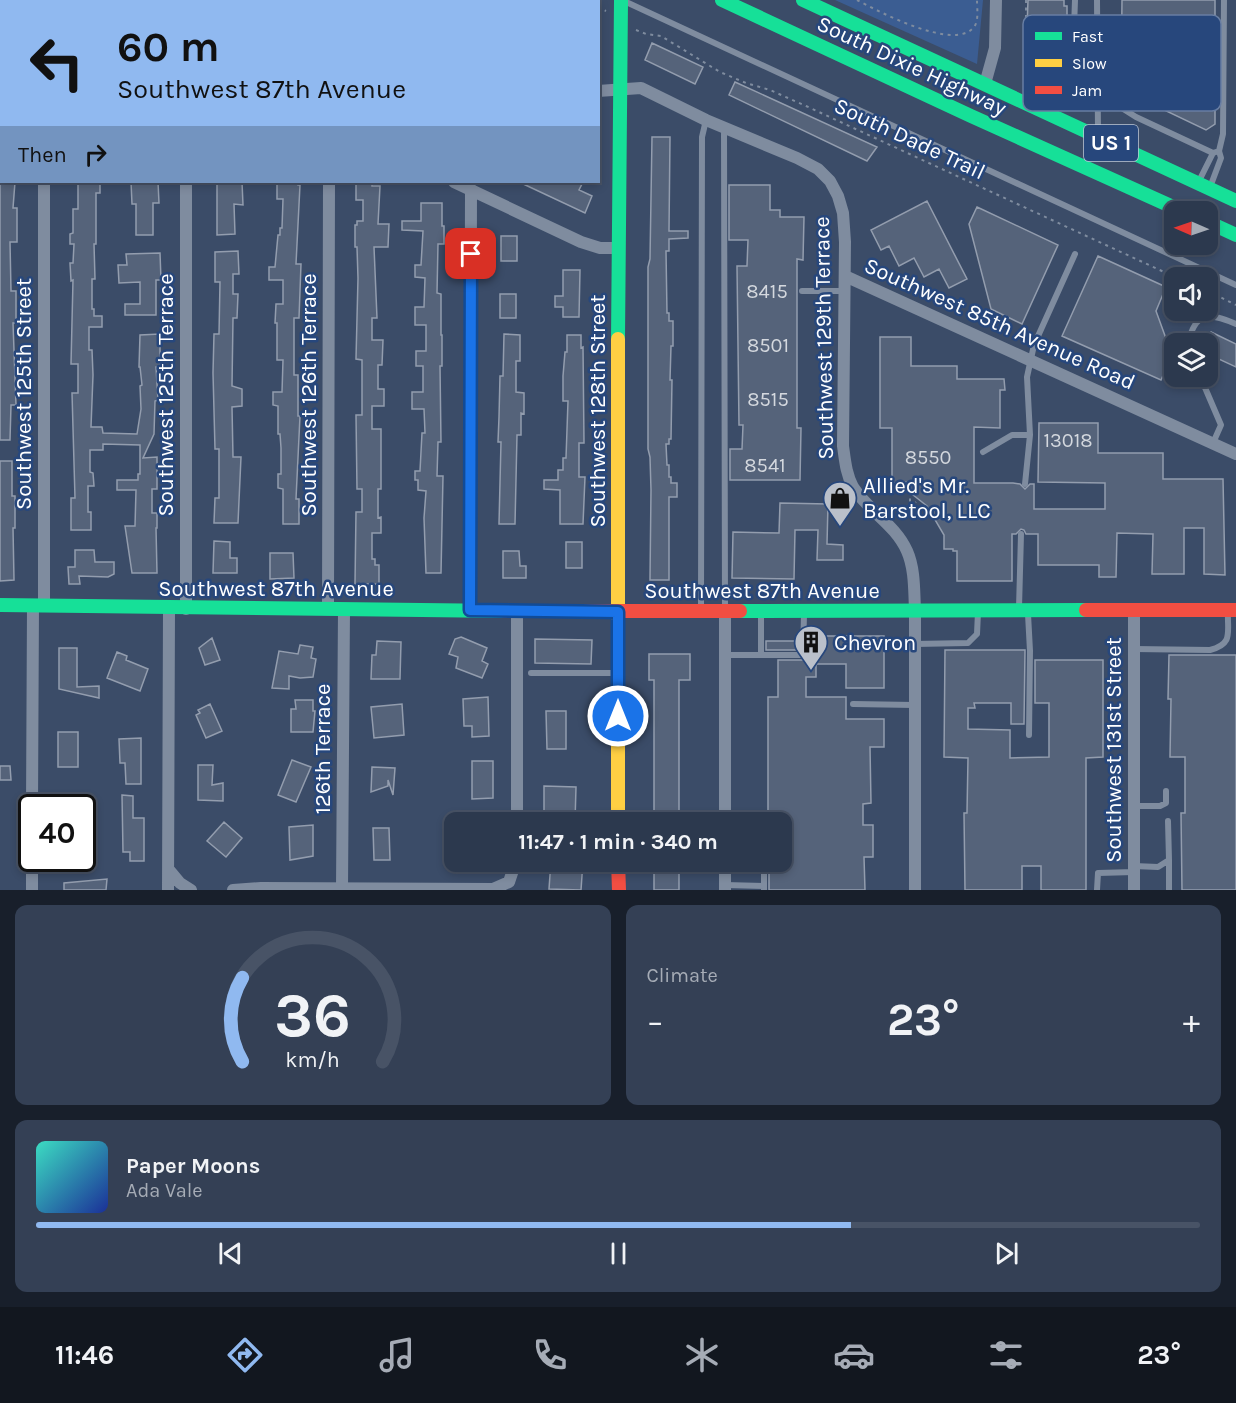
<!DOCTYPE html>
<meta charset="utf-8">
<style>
:root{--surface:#2c394e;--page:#344055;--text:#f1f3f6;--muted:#a6acb6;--line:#485366;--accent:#90b9f0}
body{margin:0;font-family:Karla,sans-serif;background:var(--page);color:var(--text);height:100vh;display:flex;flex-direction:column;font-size:22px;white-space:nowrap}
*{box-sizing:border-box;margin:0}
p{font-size:20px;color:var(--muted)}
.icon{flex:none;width:33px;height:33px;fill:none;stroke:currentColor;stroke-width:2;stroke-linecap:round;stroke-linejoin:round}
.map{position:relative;height:890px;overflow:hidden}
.sheet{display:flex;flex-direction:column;gap:15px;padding:15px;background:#181f2b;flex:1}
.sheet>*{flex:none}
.guide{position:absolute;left:0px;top:0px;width:600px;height:183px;box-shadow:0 3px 9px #0003,0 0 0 2px var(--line);background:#90b9f0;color:#111;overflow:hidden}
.needle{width:39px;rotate:272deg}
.buttons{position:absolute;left:1164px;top:201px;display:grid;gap:12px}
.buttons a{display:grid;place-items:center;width:54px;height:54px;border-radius:12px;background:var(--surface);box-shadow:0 3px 9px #0003,0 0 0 2px var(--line);font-size:30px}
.speed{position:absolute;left:18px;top:794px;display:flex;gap:12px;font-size:30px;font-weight:700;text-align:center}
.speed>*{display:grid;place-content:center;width:78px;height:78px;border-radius:50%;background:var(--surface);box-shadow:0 3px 9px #0003,0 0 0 2px var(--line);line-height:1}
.speed .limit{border:3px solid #111;border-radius:9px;background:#fff;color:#111}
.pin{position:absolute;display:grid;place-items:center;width:51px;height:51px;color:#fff;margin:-26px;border-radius:12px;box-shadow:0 3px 9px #0006}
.me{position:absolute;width:66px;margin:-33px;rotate:0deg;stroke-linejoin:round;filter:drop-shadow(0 0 4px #0008)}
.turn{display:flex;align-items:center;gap:21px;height:126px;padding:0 18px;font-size:27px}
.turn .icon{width:78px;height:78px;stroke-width:2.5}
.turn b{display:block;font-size:42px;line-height:51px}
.then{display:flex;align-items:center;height:57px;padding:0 18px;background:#0003;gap:12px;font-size:22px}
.big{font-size:45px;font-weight:700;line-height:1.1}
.sheet .tile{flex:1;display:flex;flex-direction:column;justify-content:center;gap:9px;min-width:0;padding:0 21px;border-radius:12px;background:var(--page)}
.sheet .dial{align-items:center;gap:0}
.dial svg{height:156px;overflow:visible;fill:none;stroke:var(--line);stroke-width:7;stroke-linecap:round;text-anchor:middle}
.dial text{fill:var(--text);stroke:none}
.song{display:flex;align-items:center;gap:18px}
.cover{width:72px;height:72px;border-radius:9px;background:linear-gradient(135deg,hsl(170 70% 55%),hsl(230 70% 35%))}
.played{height:6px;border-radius:3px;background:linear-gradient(90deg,var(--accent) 70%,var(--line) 70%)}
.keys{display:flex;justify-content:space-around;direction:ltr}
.heat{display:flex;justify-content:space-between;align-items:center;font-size:33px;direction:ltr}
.sheet .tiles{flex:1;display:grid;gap:15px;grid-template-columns:1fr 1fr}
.tile:last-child{grid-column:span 2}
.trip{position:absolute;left:444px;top:812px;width:348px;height:60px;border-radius:12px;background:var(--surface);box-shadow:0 3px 9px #0003,0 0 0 2px var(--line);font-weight:700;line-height:60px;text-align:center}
.tab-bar{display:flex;height:96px;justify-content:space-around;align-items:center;background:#12171f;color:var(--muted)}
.tab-bar .icon{width:42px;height:42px}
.tab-bar .on{color:var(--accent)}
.tab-bar b{font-size:27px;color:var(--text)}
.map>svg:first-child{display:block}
.green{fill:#3b5d92}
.building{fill:#55637a;stroke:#939dae;stroke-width:1.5}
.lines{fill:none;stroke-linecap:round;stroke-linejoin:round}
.path{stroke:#7f8c9f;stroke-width:2;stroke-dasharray:3 4.5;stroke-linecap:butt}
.lane{stroke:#7f8c9f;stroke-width:6}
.street{stroke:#7f8c9f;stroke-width:12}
.fast{stroke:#16e098;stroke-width:14}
.slow{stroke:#ffcf43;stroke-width:14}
.jam{stroke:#f24e42;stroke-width:14}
.route-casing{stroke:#114b97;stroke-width:15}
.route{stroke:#1a73e8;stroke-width:10}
.labels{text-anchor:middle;stroke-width:5;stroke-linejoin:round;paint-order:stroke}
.number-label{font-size:20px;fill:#d4d8de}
.shield{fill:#27477c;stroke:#bec8d8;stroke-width:1.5}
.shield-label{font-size:21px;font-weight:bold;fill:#fff}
.street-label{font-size:22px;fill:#fff;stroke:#27477c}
.poi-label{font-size:22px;fill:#fff;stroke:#27477c;text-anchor:start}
.key{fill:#27477c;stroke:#687ea3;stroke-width:1.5}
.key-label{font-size:16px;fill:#fff}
</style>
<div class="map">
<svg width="1236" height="890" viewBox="0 0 1236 890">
<rect width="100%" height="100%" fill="#3b4c68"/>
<path class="green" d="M835 0H983L977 64Z"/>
<path class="building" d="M1028 0H1064V6H1067V25L1037 26V29H1027Z
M1122 0H1215V124L1206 130 1135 96V92L1132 89H1128L1125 92 1121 90Z
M652 43 703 67 695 84 645 60Z
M735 82 877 147 867 161 729 95Z
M652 137H670L669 231H688V238L669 239V251H666L667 313H669V321H673V346H671L670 380H672L671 439H669V444H666L667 465H669V477H671V483H677V497H669V580H650L651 490 650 457 648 449V267L650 259Z
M0 182H15L13 208H17V242H10L11 291H16V323H13L16 405H11L10 440H0Z
M78 182H100V193H96V244H94L95 279H92V309H94V316H102V327H89V350H92L93 375 91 427H102L103 433 137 434 141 409 140 386 142 385 140 367H139L140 335 160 334V367H156L158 400 155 401 154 434 143 458 157 457V489H152V513H157V528H156L157 573H132L125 526H135L136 490H117V480H138V474H140V445L103 444V450H90V472L93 473 94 486H88V512H91V530H71V498H75L72 393H78V364H71L73 280 71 281 70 263H73L74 244H70V234L73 233V209H78Z
M131 182H158L159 203H153V235H136V204H132Z
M217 182H242L243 205 234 204 235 234 217 235Z
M277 182H298V185H300L296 264H301L299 318H294V375H298V416H300L296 499H299V524H283V489L278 488V474H281V448L280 434H278V406L273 405V392H282L283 360H277V323H275L276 304H283V280H269V267H275L278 235H280V228H282L283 199H277Z
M356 182H372V186H380L378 224H389L388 247H374L377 318H372V340H383L382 365H378V389H384V406H372V429H381V489H378V518L381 517V533H372V559H375V565H379V584H355L356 512H362V489H357L356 415H362V360L356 359 358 278 357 247H355V225H357V221H363V200H356Z
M519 182H583L579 190 592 196 585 213Z
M729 185H770V210H780V217H804L803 260 797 259V428H801L800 480H730V449H742L743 425H739L737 266H747L748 240H729Z
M927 201 967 279 949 288 939 269 924 277 914 258 899 266 889 246 881 250 871 230Z
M421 203H442V226H444V244H438L437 293 441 294V335H442V366H440L441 442H438L437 476H443L441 573H426L424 518 426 491 418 490V480H415V471H420L422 433H425L424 409H412V392H423V366H416V351H426V325H415V307H424L425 278 415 277V265H421L423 231 402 230V221H421Z
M977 207 1058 245 1022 324 991 309 969 224Z
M501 236H517V261H501Z
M238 251 239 274H233V294H238L237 318H233L232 386 242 389V406L232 407 233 457H241L238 523H214L215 498H219V449H215L213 373 214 334H219L220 282H215V252Z
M160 253 161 280H156V315H125V304H140V282L119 283 118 265H127L126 254Z
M1098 256 1166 287 1156 311 1172 355 1161 380 1062 336Z
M563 270H580L579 317H563V307H555V296H563Z
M500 294H516V318H500Z
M1211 332 1236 344V367L1208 354V339Z
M504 334 520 335V361H516V392L524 393V414L521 413V435H517L515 524H499L501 442H498L499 417 500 376H503Z
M567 335H581V348L583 347 584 443H579V477H585L583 524H560V490L544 489V480H558V470H563V458H566L568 401H563V376L565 352H567Z
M880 337H911V366H957V379H1004L1005 390H1000V428L974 427V483H1013L1020 484 1025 489 1030 484H1034V509H1105V483L1038 482 1039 423H1098V453H1163V479H1223L1225 575 1204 574V528H1184V574H1152L1153 534 1117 533 1116 577H1099V565H1038V534H1026L1024 530 1021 529 1016 534H1012V581H957V551H953V549H944V535L927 506 908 491 909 482 892 483V428H880Z
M0 461H12V496H15V528H13L14 580 0 581Z
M780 503 828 504 827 544 843 545V560H817L818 530H795L794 579 732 578 733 532 779 533Z
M214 541 230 542V558H237V573H213Z
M566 542H582V568H566Z
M75 550H94L95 562H114V574L108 577 79 576 80 584H69L68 567H75Z
M503 551H519L520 566H526V578H503Z
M270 553H293L294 578 270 579Z
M822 636H884V688H846V664H816V677H806V697H846V719H884V747H870L871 803 863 804V825H873V857H864L865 890H769V861H782V822H768V697H778V660H805L808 656 809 641H822Z
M461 637 487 648 482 661 488 664 482 678 456 668 458 657 449 654 455 639Z
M212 638 220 660 205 665 199 648Z
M535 639 592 640 591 664 535 663Z
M377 641 401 642 400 679H371L372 655H376Z
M766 641H798V650H766Z
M300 645 313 647 311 658 316 659 313 677 300 678 289 676V689L272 688 279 651 298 654Z
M59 648H77V687L99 686V698L59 689Z
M945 650H1025L1024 724H1011V703H974L975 708H968V729L1010 730V758L1049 757V703H1035V660H1103V757L1086 758V890H1041V866H1022V890H965L964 813H967L968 758 944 757Z
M117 652 127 656 126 660 148 669 140 691 107 678Z
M649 654H690V680H679V822H654V680H649Z
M1169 655H1236V890H1182L1181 813H1185V757H1170L1171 699H1168Z
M488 697 489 736 472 737V726H464L463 699Z
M295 700H313V711H315L313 732H291V709H296Z
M210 704 222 731 206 738 196 715 200 713 198 710Z
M402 704 404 735 374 738 371 707Z
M546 711H566V749H547Z
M58 732H78V767H58Z
M141 738V784H126L125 763H120L119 739Z
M292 760 311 767 296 802 278 795Z
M472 761H493V798L472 799Z
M198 765H213L212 785 223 783V801L198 800Z
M0 766H10L11 780H0Z
M372 767 395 768 393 795 388 780V786L371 792Z
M544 786 576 787 575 822H544Z
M122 795 133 796V818H144V861H130V852H123Z
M224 822 242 838 226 857 207 841Z
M313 825V856L290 860 289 827Z
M373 828H389L390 860H374Z
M551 861H583L581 890 549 889Z
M654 861H679V890H654Z
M107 879 106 890H64V883Z"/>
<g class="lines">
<path class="path" d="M581 0 585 2
M857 0C878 11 954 52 974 27 979 21 977 8 977 0
M1026 0V30H1051
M598 7 606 11
M636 30 646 34 661 36 720 72 746 83 770 90 806 106 1177 278
M1036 30V42L1058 43V28
M1039 56 1045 42
M1048 60 1056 42
M1024 84 1026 78H1038L1045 74 1039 65
M1208 291 1236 305
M912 507H924
M910 509V491
M906 514 916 502"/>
<path class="lane" d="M1097 0 1098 131
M624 1 1236 285
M1074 28 1075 0
M1098 93 1136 117 1213 153
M1122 107 1130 94
M724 128 725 610
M1219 151 1223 134 1224 0
M1201 177 1213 153 1219 151 1221 158 1212 182
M802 291H844
M1188 344C1195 310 1210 313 1236 324
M1200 376 1221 425 1213 443
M983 452 1012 435H1030
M1025 484 1030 435 1027 377 1034 345 1075 254
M701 608 702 137 706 120
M1019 608 1021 534
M1028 614 1030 651 1029 735
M915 644 968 643 977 634 978 612
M1134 649 1210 650C1234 644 1227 632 1228 611
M726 655H803L804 614
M761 655V614
M531 673H615
M853 704 914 705
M1135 806H1160L1166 803V791
M1169 860V890
M764 862V886
M1134 866 1158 867 1169 860 1168 821
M725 885 764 886V890
M1097 890 1098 873 1134 872"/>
<path class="street" d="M57 0 60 2
M395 0 398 2
M46 2V0
M218 2V0
M985 84 995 48 996 0
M598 91 641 88 706 120 797 158 818 169 830 181 838 196 843 213 845 242 843 446C845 460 846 474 853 487 868 511 895 524 907 551 915 569 914 591 915 610V890
M454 182 581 242 600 248H618
M845 276 1236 454
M44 606V182
M186 609V182
M328 609 329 182
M470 610 471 189
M32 807 33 606
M517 822V610
M725 822V612
M725 861V890
M170 871 180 883 191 890
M342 889 344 610
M32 890V858
M168 890 169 609
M233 890 261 888 493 889 509 882 516 861
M1134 890V611"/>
<path class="fast" d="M722 0 971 116 1184 212
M803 0 1236 201
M1208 222 1236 235
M618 339 621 0
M0 605 505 611
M740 611 1086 610"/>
<path class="slow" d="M618 339V822"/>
<path class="jam" d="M1086 610H1236
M505 611H740
M618 861 619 890"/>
</g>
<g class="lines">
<defs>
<path id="route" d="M471 254 470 610 618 612V716"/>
</defs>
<use href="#route" class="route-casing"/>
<use href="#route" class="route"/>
</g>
<defs>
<symbol id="shop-pin" viewBox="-11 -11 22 30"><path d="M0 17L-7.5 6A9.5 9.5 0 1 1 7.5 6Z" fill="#bac0ca" stroke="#27477c"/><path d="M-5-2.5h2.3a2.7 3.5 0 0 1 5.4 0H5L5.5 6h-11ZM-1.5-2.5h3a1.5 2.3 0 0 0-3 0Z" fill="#111"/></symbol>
<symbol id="building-pin" viewBox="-11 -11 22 30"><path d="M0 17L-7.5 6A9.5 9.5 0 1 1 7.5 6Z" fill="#bac0ca" stroke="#27477c"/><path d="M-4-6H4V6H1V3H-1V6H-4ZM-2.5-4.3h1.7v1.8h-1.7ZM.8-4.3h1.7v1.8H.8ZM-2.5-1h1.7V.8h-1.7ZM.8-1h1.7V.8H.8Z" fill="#111"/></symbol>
</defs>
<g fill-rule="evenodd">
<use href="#shop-pin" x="821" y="479" width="38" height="52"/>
<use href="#building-pin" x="792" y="623" width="38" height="52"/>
</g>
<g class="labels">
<g class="number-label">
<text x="767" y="298">8415</text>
<text x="768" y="352">8501</text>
<text x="768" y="406">8515</text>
<text x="1068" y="447">13018</text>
<text x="928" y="464">8550</text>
<text x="765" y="472">8541</text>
</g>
<rect class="shield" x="1084" y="125" width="54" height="36" rx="4.5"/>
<g class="shield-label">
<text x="1111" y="150">US 1</text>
</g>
<g class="street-label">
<text transform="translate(912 65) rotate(25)" y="8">South Dixie Highway</text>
<text transform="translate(910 138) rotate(25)" y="8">South Dade Trail</text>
<text transform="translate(1000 323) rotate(24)" y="8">Southwest 85th Avenue Road</text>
<text transform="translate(823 338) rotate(-91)" y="8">Southwest 129th Terrace</text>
<text transform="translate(23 394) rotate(-90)" y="8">Southwest 125th Street</text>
<text transform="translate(165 395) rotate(-90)" y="8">Southwest 125th Terrace</text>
<text transform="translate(308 395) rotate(-90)" y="8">Southwest 126th Terrace</text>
<text transform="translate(597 411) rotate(-90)" y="8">Southwest 128th Street</text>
<text x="276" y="596">Southwest 87th Avenue</text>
<text x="762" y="598">Southwest 87th Avenue</text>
<text transform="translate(322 749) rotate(-90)" y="8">126th Terrace</text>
<text transform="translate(1113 750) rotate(-90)" y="8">Southwest 131st Street</text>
</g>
<g class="poi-label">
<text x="863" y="493">Allied's Mr.<tspan x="863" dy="25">Barstool, LLC</tspan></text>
<text x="834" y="650">Chevron</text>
</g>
</g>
<rect x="1023" y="15" width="198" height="96" rx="9" class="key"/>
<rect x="1035" y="32" width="27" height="8" fill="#16e098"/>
<rect x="1035" y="59" width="27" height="8" fill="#ffcf43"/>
<rect x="1035" y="86" width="27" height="8" fill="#f24e42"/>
<g class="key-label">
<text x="1072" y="42">Fast</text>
<text x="1072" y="69">Slow</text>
<text x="1072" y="96">Jam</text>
</g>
</svg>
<div class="buttons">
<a><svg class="needle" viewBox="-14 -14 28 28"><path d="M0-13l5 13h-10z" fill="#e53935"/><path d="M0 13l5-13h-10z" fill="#a6acb6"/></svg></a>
<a><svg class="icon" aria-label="sound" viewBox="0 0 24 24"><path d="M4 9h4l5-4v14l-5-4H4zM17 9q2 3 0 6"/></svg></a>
<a><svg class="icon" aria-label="layers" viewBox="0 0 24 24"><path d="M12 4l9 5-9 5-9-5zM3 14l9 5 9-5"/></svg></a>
</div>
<div class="speed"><div class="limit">40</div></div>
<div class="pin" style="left:471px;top:254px;background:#d93025"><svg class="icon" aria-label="arrive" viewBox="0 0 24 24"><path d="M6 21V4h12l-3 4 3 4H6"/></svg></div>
<svg class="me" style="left:618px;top:716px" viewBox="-20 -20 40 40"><circle r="17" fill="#1a73e8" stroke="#fff" stroke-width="3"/><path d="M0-11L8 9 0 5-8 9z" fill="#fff"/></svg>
<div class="trip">11:47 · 1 min · 340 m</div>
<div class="guide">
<div class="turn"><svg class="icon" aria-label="left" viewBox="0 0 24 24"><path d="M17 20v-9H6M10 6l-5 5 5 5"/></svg><div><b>60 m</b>Southwest 87th Avenue</div></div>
<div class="then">Then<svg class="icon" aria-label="right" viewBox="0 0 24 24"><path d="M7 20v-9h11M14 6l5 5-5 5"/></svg></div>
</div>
</div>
<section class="sheet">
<div class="tiles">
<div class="tile dial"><svg viewBox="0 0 100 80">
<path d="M14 69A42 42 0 1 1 86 69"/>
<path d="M14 69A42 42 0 0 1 14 26" stroke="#90b9f0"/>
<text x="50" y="56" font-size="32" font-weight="700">36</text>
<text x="50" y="72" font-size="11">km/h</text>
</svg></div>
<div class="tile"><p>Climate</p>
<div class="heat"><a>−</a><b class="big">23°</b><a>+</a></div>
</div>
<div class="tile">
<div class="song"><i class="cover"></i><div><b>Paper Moons</b><p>Ada Vale</p></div></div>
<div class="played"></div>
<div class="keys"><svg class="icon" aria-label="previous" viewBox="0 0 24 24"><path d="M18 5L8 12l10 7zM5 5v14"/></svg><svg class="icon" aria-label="pause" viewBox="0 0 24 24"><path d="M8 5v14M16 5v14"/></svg><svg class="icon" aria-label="next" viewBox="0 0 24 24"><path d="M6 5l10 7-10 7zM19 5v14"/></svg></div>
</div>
</div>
</section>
<nav class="tab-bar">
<b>11:46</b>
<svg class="icon on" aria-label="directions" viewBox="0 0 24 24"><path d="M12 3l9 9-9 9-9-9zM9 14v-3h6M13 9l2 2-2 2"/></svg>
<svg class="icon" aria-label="music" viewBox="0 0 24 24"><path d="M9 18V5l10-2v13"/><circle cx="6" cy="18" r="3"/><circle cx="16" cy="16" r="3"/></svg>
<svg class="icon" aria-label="phone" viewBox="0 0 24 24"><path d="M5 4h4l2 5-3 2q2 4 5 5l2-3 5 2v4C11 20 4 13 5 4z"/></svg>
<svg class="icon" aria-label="climate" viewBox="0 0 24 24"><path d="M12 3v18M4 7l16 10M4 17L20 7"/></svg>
<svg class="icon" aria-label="car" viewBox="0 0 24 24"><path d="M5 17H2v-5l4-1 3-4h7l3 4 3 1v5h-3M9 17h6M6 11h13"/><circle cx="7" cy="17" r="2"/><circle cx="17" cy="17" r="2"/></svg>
<svg class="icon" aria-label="filters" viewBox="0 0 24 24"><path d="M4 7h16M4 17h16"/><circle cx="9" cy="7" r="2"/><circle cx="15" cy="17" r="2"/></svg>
<b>23°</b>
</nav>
